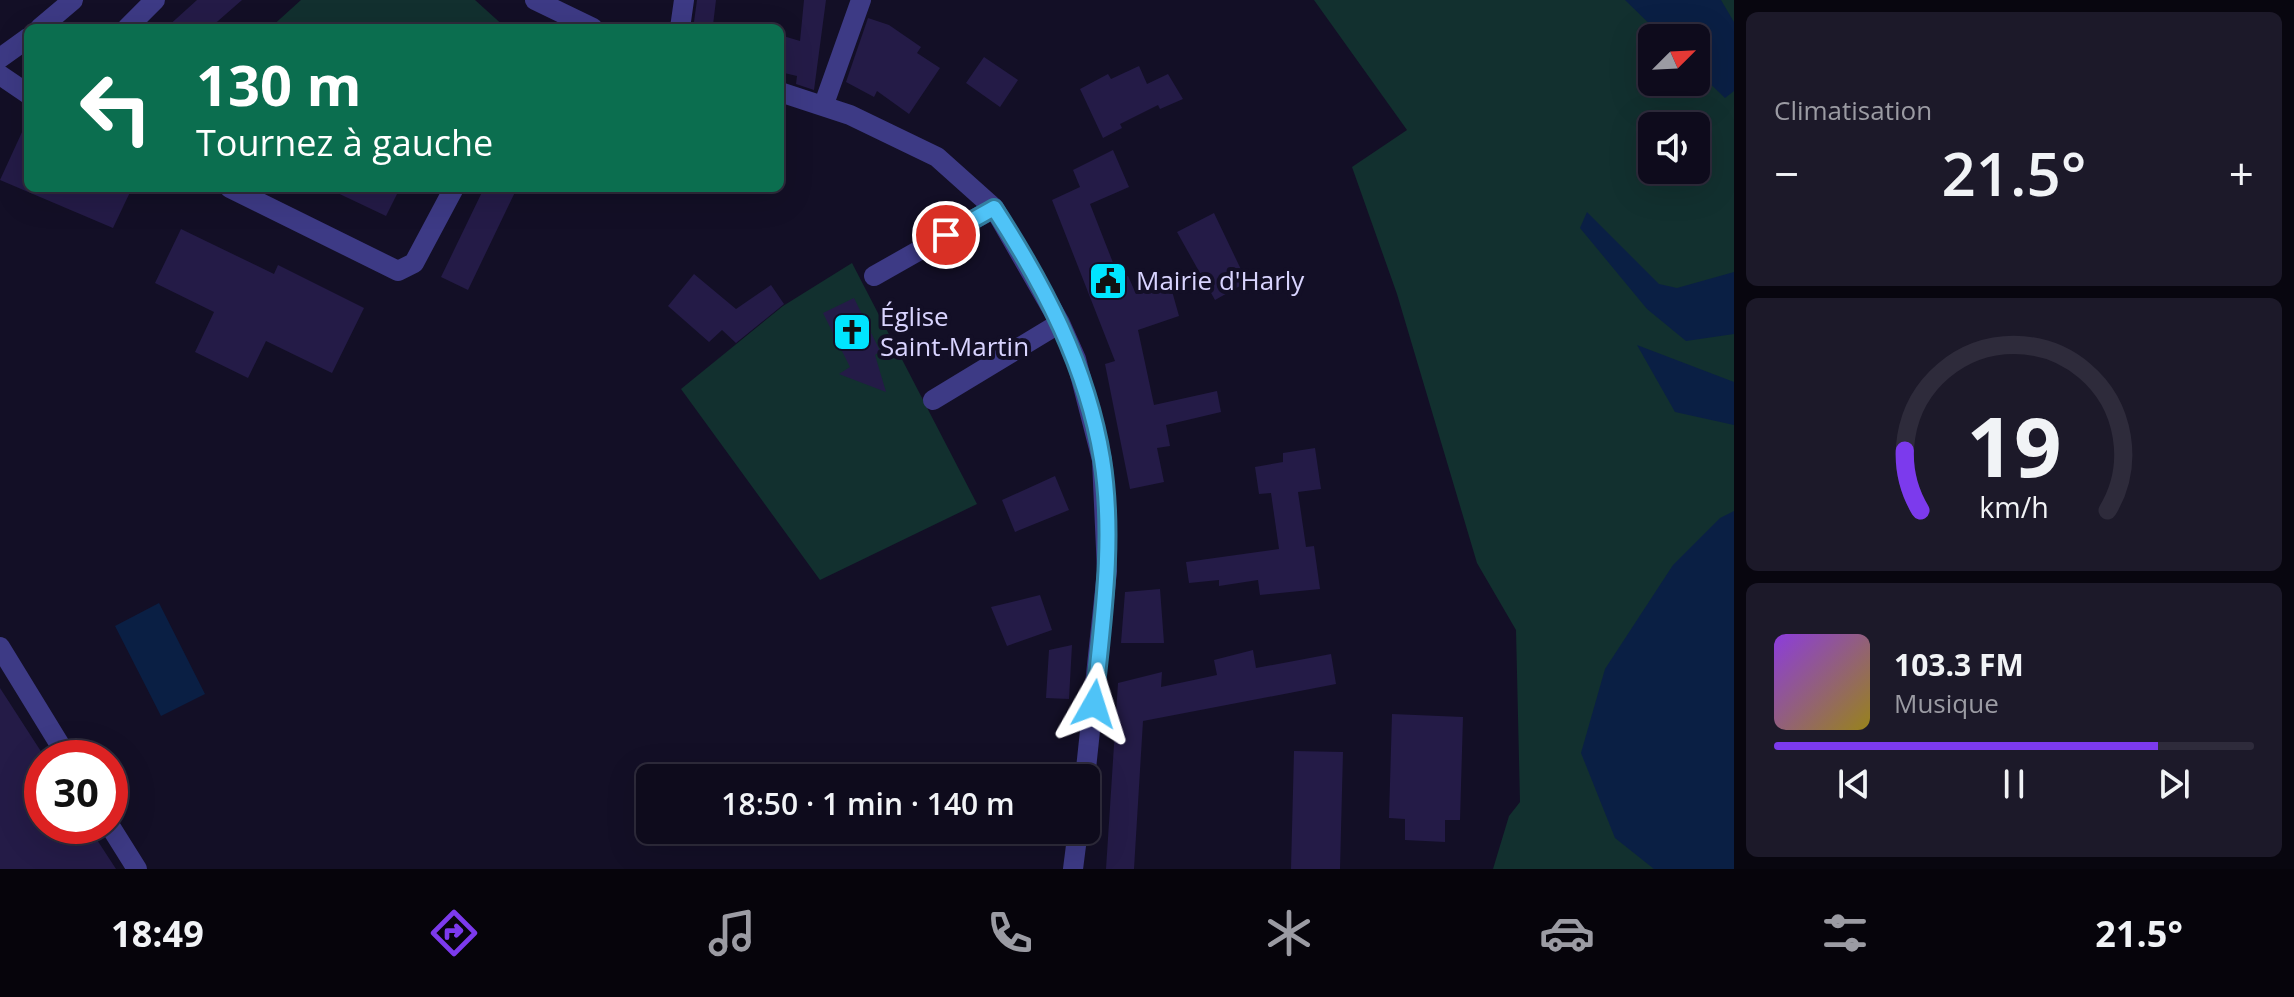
<!DOCTYPE html>
<html lang="fr">
<meta charset="utf-8">
<style>
:root{--surface:#0e0b1c;--page:#1c1929;--text:#f1f3f6;--muted:#9b9ba3;--line:#2e2b3b;--accent:#7c3aed}
body{margin:0;font-family:"Open Sans",sans-serif;background:var(--page);color:var(--text);height:100vh;display:flex;flex-direction:column;font-size:30px;white-space:nowrap}
*{box-sizing:border-box;margin:0}
p{font-size:26px;color:var(--muted)}
.icon{flex:none;width:44px;height:44px;fill:none;stroke:currentColor;stroke-width:2;stroke-linecap:round;stroke-linejoin:round}
.map{position:relative;flex:1;overflow:hidden}
.sheet{display:flex;flex-direction:column;gap:12px;padding:12px;background:#08060f;width:560px}
.sheet>*{flex:none}
.guide{position:absolute;left:24px;top:24px;width:760px;height:168px;border-radius:12px;box-shadow:0 8px 32px #0002,0 0 0 2px var(--line);background:#0b6e4f;color:#fff;overflow:hidden}
.needle{width:52px;rotate:66deg}
.fabs{position:absolute;left:1638px;top:24px;display:grid;gap:16px}
.fabs a{display:grid;place-items:center;width:72px;height:72px;border-radius:12px;background:var(--surface);box-shadow:0 8px 32px #0002,0 0 0 2px var(--line);font-size:40px}
.speed{position:absolute;left:24px;top:740px;display:flex;gap:16px;font-size:40px;font-weight:700;text-align:center}
.speed>*{display:grid;place-content:center;width:104px;height:104px;border-radius:50%;background:var(--surface);box-shadow:0 8px 32px #0002,0 0 0 2px var(--line);line-height:1}
.speed .limit{border:12px solid #d22;background:#fff;color:#111}
.pin{position:absolute;display:grid;place-items:center;width:68px;height:68px;color:#fff;margin:-34px;border:4px solid #fff;border-radius:50%;box-shadow:0 2px 8px #0007}
.me{position:absolute;width:88px;margin:-44px;rotate:6deg;stroke-linejoin:round;filter:drop-shadow(0 0 6px #0008)}
.turn{display:flex;align-items:center;gap:28px;height:168px;padding:0 40px;font-size:36px}
.turn .icon{width:104px;height:104px;stroke-width:2.5}
.turn b{display:block;font-size:56px;line-height:68px}
.big{font-size:60px;font-weight:600;line-height:1.1}
.sheet .tile{flex:1;display:flex;flex-direction:column;justify-content:center;gap:12px;min-width:0;padding:0 28px;border-radius:12px;background:var(--page)}
.sheet .dial{align-items:center;gap:0}
.dial svg{height:208px;overflow:visible;fill:none;stroke:var(--line);stroke-width:7;stroke-linecap:round;text-anchor:middle}
.dial text{fill:var(--text);stroke:none}
.song{display:flex;align-items:center;gap:24px}
.cover{width:96px;height:96px;border-radius:12px;background:linear-gradient(135deg,hsl(270 70% 55%),hsl(50 70% 35%))}
.played{height:8px;border-radius:4px;background:linear-gradient(90deg,var(--accent) 80%,var(--line) 80%)}
.keys{display:flex;justify-content:space-around;direction:ltr}
.heat{display:flex;justify-content:space-between;align-items:center;font-size:44px;direction:ltr}
.trip{position:absolute;left:636px;top:764px;width:464px;height:80px;border-radius:12px;background:var(--surface);box-shadow:0 8px 32px #0002,0 0 0 2px var(--line);font-weight:600;line-height:80px;text-align:center}
.tab-bar{display:flex;height:128px;justify-content:space-around;align-items:center;background:#06040b;color:var(--muted)}
.tab-bar .icon{width:56px;height:56px}
.tab-bar .on{color:var(--accent)}
.tab-bar b{font-size:36px;color:var(--text)}
main{display:flex;flex:1;min-height:0}
.map>svg:first-child{display:block}
.green{fill:#12302f;fill-rule:evenodd}
.water{fill:#0a1f44}
.building{fill:#241b47}
.lines{fill:none;stroke-linecap:round;stroke-linejoin:round}
.minor{stroke:#3d3a85;stroke-width:20}
.route-casing{stroke:#337fa1;stroke-width:20}
.route{stroke:#4fc3f7;stroke-width:14}
.labels{text-anchor:middle;stroke-width:8;stroke-linejoin:round;paint-order:stroke}
.poi-label{font-size:26px;fill:#d9d4ff;stroke:#130f26;text-anchor:start}
</style>
<main>
<div class="map">
<svg width="1734" height="869" viewBox="0 0 1734 869">
<rect width="100%" height="100%" fill="#130f26"/>
<path class="green" d="M301 0H475L506 28H270Z
M1314 0H1734V869H1493L1509 816 1520 802 1516 630 1477 563 1397 294 1352 167 1407 130ZM1652 38H1696V82H1652ZM1652 126H1696V170H1652Z
M852 263 977 504 820 580 681 389 783 306Z"/>
<path class="water" d="M1625 0H1721L1734 22V91L1725 98 1696 70V38H1664Z
M1587 212 1659 284 1677 288 1734 272V334L1686 341 1647 309 1580 228Z
M1637 345 1734 382V425L1675 412Z
M1734 511V869H1654L1615 838 1581 753 1605 669 1673 565 1720 518Z
M159 603 205 694 161 716 115 626Z"/>
<path class="building" d="M197 0H242L210 28H166Z
M697 0H716L713 25 694 22Z
M804 0H826L814 90 796 84 797 76 780 72V35L800 41Z
M868 18 889 25 921 47 917 53 940 68 909 114 877 91 874 97 846 82Z
M984 57 1018 80 1000 107 966 83Z
M1139 66 1147 84 1168 74 1183 99 1160 109 1158 105 1120 124 1122 128 1103 138 1080 89 1108 74 1111 79Z
M28 119V188H132L113 228 0 180Z
M1113 150 1129 187 1090 204 1119 278 1128 276 1136 294 1170 284 1179 316 1138 330 1154 405 1217 391 1221 412 1166 425 1170 446 1157 448 1164 482 1130 489 1105 364 1115 361 1052 200 1080 187 1073 170Z
M327 188H400L386 216Z
M484 188H517L468 290 441 277Z
M1214 213 1247 282 1215 300 1177 232Z
M181 229 274 274 278 265 364 308 332 373 266 341 248 378 195 352 214 312 155 283Z
M694 274 736 309 771 285 784 304 736 343 722 330 709 342 668 306Z
M854 298 880 351 875 355 886 392 839 374 850 367 823 313Z
M1315 448 1321 489 1298 492 1306 547 1314 546 1320 589 1260 595 1258 580 1219 586V580L1189 583 1186 562 1279 549 1271 493 1259 494 1255 467 1283 462V453Z
M1055 476 1069 510 1015 532 1002 500Z
M1160 589 1164 643H1121L1125 592Z
M1040 595 1052 630 1007 646 991 607Z
M1072 645 1069 699 1046 698 1049 650Z
M1253 650 1256 668 1331 654 1336 684 1143 721 1134 869H1106L1118 683 1162 672 1161 687 1217 675 1214 660Z
M0 688 42 753V826H88L116 869H0Z
M1392 714 1463 717 1460 820H1445V842L1405 840V819L1389 818Z
M1294 751 1343 752 1340 869H1291Z"/>
<g class="lines">
<path class="minor" d="M535 0 593 28
M40 28 73 0
M127 28 155 0
M680 28 684 0
M0 58 28 38
M0 75 28 94
M780 92 850 115 937 157 994 208 1060 323 1076 359 1102 460 1107 571 1085 778
M824 104 861 0
M230 188 398 271 414 263 454 188
M874 276 994 208
M933 400 1060 323
M0 647 68 758
M110 826 137 869
M1073 869 1078 830"/>
</g>
<g class="lines">
<defs>
<path id="route" d="M946 235 994 208C1044 285 1087 367 1102 459 1115 540 1102 624 1094 704"/>
</defs>
<use href="#route" class="route-casing"/>
<use href="#route" class="route"/>
</g>
<defs>
<symbol id="civic-square" viewBox="-11 -11 22 22"><rect x="-9" y="-9" width="18" height="18" rx="4" fill="#00e5ff" stroke="#130f26"/><path d="M-.6-6.5H3V-4.5H.6V-3L4-1V1h2V6H-6V1h2V-1L-.6-3ZM-1.2 2.5V6h2.4V2.5Z" fill="#111"/></symbol>
<symbol id="church-square" viewBox="-11 -11 22 22"><rect x="-9" y="-9" width="18" height="18" rx="4" fill="#00e5ff" stroke="#130f26"/><path d="M-1.2-6h2.4v3.5h3.3v2.4h-3.3V6h-2.4V-.1h-3.3v-2.4h3.3Z" fill="#111"/></symbol>
</defs>
<g fill-rule="evenodd">
<use href="#civic-square" x="1086" y="259" width="44" height="44"/>
<use href="#church-square" x="830" y="310" width="44" height="44"/>
</g>
<g class="labels">
<g class="poi-label">
<text x="1136" y="290">Mairie d'Harly</text>
<text x="880" y="326">Église<tspan x="880" dy="30">Saint-Martin</tspan></text>
</g>
</g>
</svg>
<div class="fabs">
<a><svg class="needle" viewBox="-14 -14 28 28"><path d="M0-13l5 13h-10z" fill="#e53935"/><path d="M0 13l5-13h-10z" fill="#9b9ba3"/></svg></a>
<a><svg class="icon" aria-label="sound" viewBox="0 0 24 24"><path d="M4 9h4l5-4v14l-5-4H4zM17 9q2 3 0 6"/></svg></a>
</div>
<div class="speed"><div class="limit">30</div></div>
<div class="pin" style="left:946px;top:235px;background:#d93025"><svg class="icon" aria-label="arrive" viewBox="0 0 24 24"><path d="M6 21V4h12l-3 4 3 4H6"/></svg></div>
<svg class="me" style="left:1094px;top:704px" viewBox="-20 -20 40 40"><path d="M0-17L14 15 0 8-14 15z" fill="#4fc3f7" stroke="#fff" stroke-width="4"/></svg>
<div class="trip">18:50 · 1 min · 140 m</div>
<div class="guide">
<div class="turn"><svg class="icon" aria-label="left" viewBox="0 0 24 24"><path d="M17 20v-9H6M10 6l-5 5 5 5"/></svg><div><b>130 m</b>Tournez à gauche</div></div>
</div>
</div>
<section class="sheet">
<div class="tile"><p>Climatisation</p>
<div class="heat"><a>−</a><b class="big">21.5°</b><a>+</a></div>
</div>
<div class="tile dial"><svg viewBox="0 0 100 80">
<path d="M14 69A42 42 0 1 1 86 69"/>
<path d="M14 69A42 42 0 0 1 8 46" stroke="#7c3aed"/>
<text x="50" y="56" font-size="32" font-weight="700">19</text>
<text x="50" y="72" font-size="11">km/h</text>
</svg></div>
<div class="tile">
<div class="song"><i class="cover"></i><div><b>103.3 FM</b><p>Musique</p></div></div>
<div class="played"></div>
<div class="keys"><svg class="icon" aria-label="previous" viewBox="0 0 24 24"><path d="M18 5L8 12l10 7zM5 5v14"/></svg><svg class="icon" aria-label="pause" viewBox="0 0 24 24"><path d="M8 5v14M16 5v14"/></svg><svg class="icon" aria-label="next" viewBox="0 0 24 24"><path d="M6 5l10 7-10 7zM19 5v14"/></svg></div>
</div>
</section>
</main>
<nav class="tab-bar">
<b>18:49</b>
<svg class="icon on" aria-label="directions" viewBox="0 0 24 24"><path d="M12 3l9 9-9 9-9-9zM9 14v-3h6M13 9l2 2-2 2"/></svg>
<svg class="icon" aria-label="music" viewBox="0 0 24 24"><path d="M9 18V5l10-2v13"/><circle cx="6" cy="18" r="3"/><circle cx="16" cy="16" r="3"/></svg>
<svg class="icon" aria-label="phone" viewBox="0 0 24 24"><path d="M5 4h4l2 5-3 2q2 4 5 5l2-3 5 2v4C11 20 4 13 5 4z"/></svg>
<svg class="icon" aria-label="climate" viewBox="0 0 24 24"><path d="M12 3v18M4 7l16 10M4 17L20 7"/></svg>
<svg class="icon" aria-label="car" viewBox="0 0 24 24"><path d="M5 17H2v-5l4-1 3-4h7l3 4 3 1v5h-3M9 17h6M6 11h13"/><circle cx="7" cy="17" r="2"/><circle cx="17" cy="17" r="2"/></svg>
<svg class="icon" aria-label="filters" viewBox="0 0 24 24"><path d="M4 7h16M4 17h16"/><circle cx="9" cy="7" r="2"/><circle cx="15" cy="17" r="2"/></svg>
<b>21.5°</b>
</nav>
